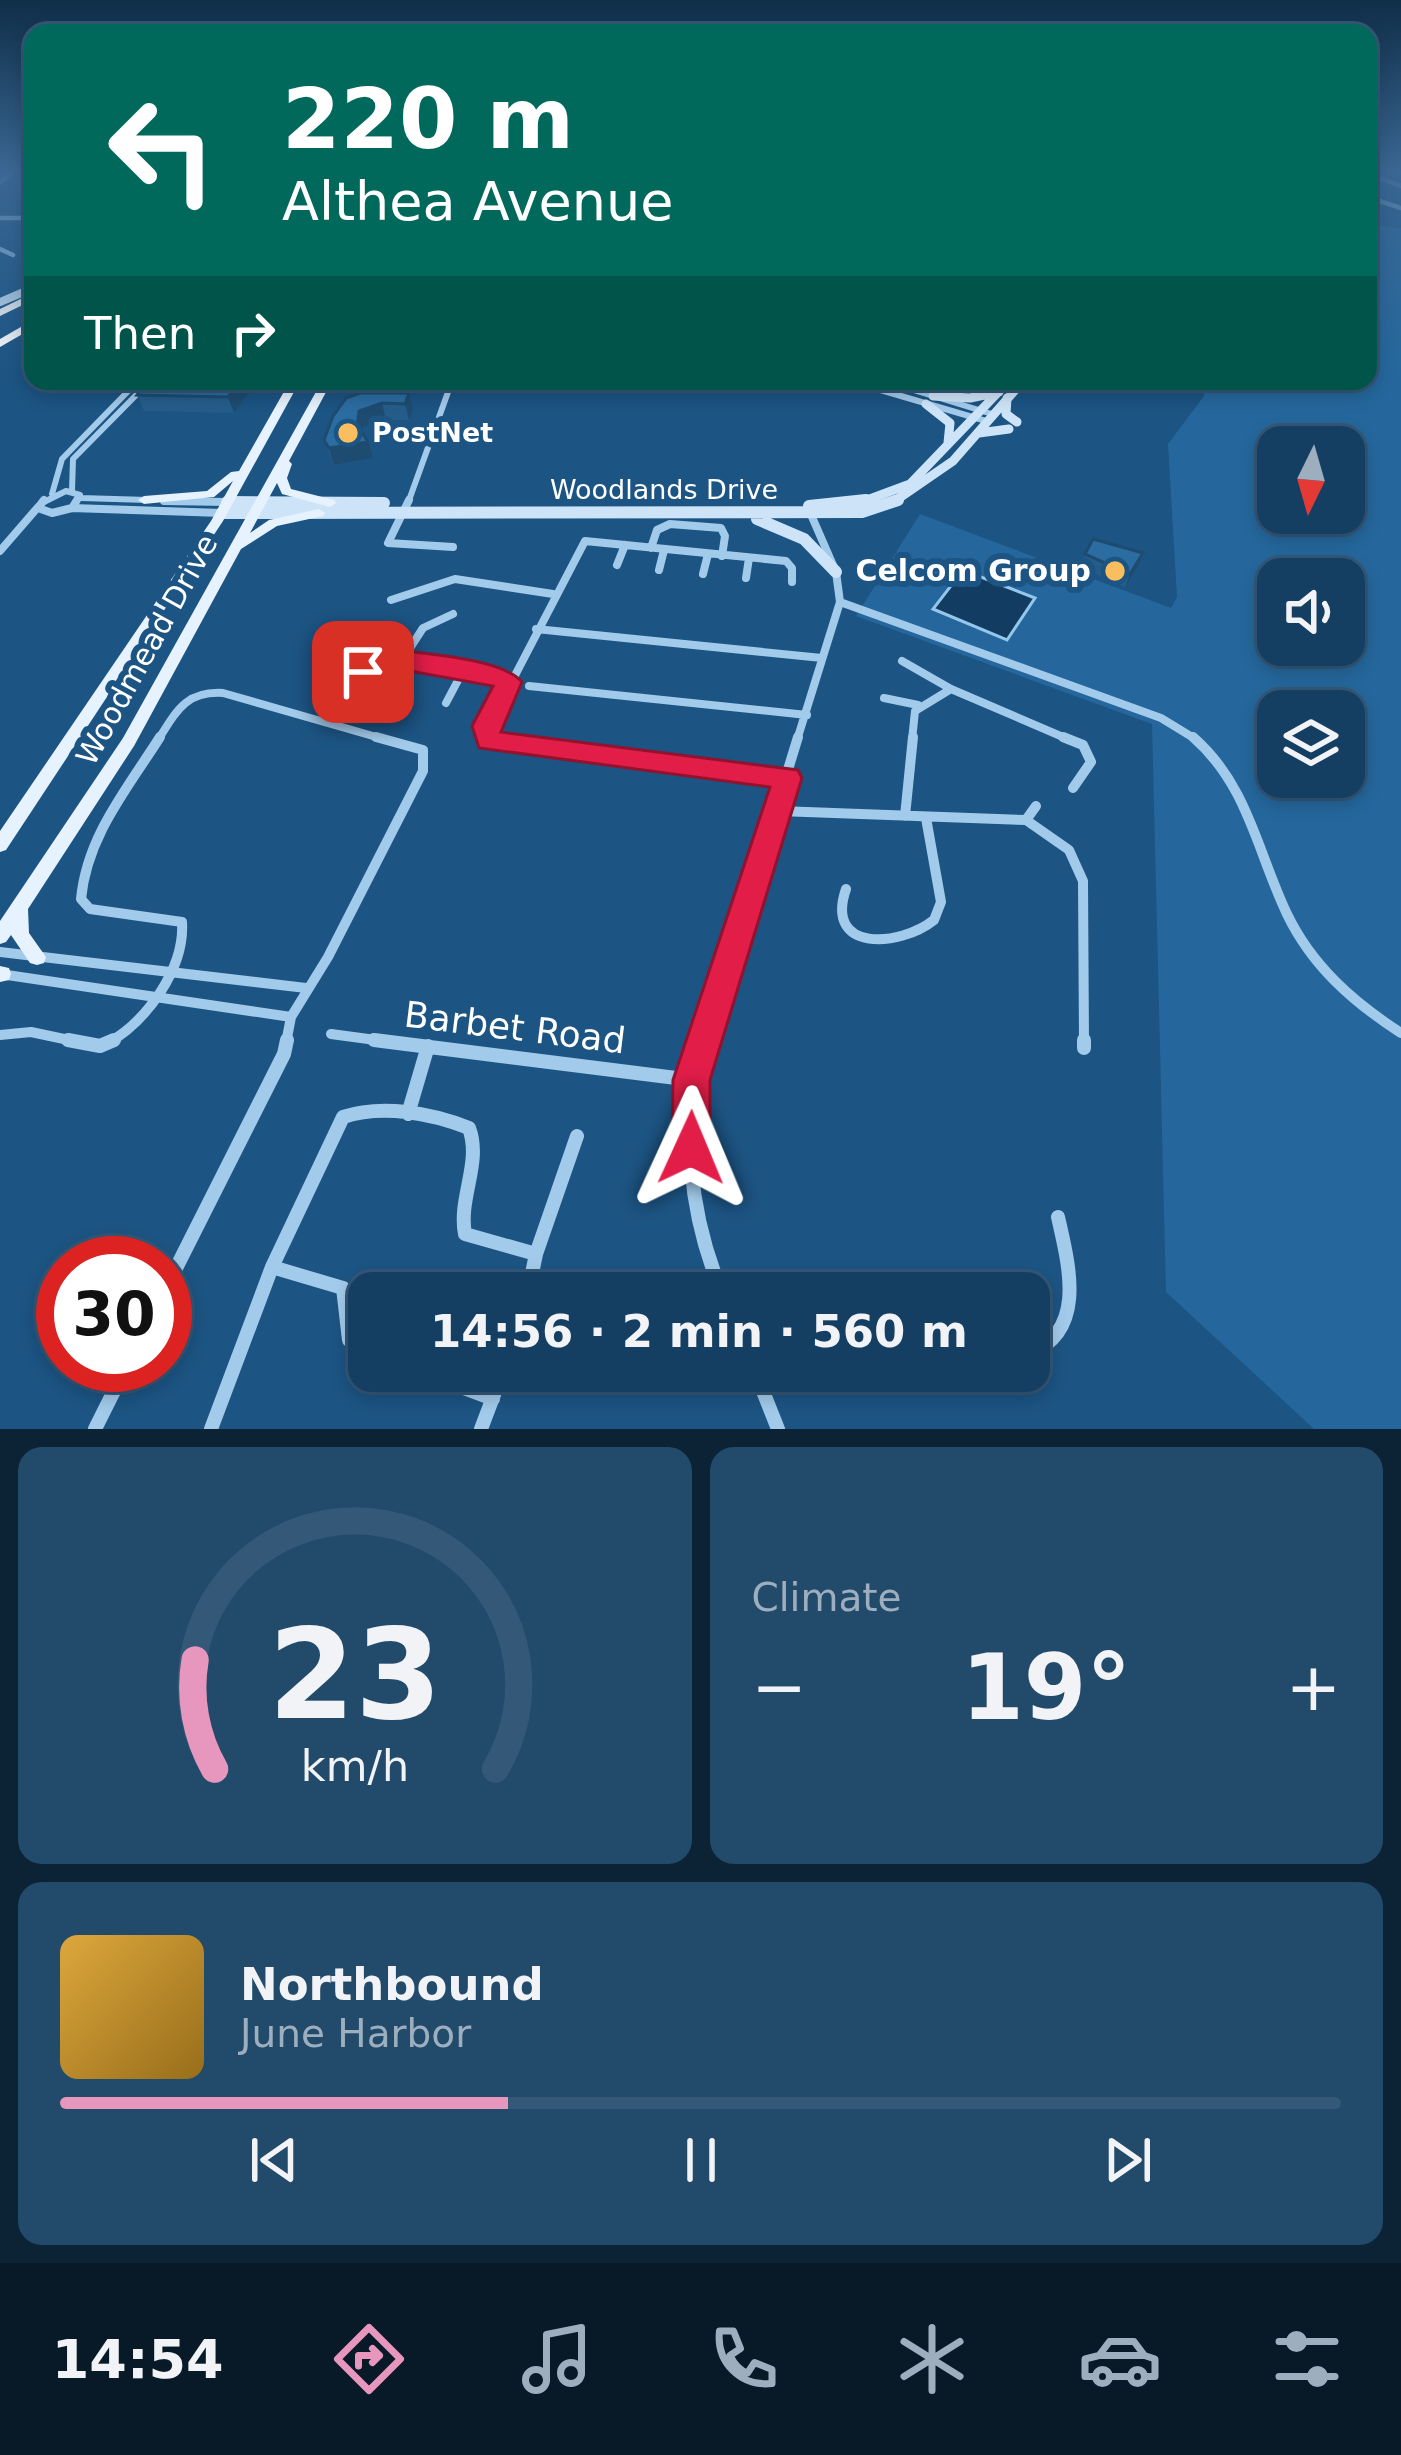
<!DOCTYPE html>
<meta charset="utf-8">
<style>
:root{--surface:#153f62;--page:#224a6b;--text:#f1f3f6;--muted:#9dafbe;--line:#345877;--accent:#e797bd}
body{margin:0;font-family:"DejaVu Sans",sans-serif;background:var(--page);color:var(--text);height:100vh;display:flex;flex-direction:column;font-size:45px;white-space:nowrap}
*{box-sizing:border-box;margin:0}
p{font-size:39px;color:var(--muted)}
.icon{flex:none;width:66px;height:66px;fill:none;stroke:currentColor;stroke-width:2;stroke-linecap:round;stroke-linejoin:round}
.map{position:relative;height:1429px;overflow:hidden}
.drawer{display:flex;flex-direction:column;gap:18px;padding:18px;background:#0c2336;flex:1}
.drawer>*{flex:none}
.hud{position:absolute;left:24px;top:24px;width:1353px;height:366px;border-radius:24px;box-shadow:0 6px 18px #0003,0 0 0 3px var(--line);background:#00695c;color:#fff;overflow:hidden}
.needle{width:78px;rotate:185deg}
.fabs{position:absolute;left:1257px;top:426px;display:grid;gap:24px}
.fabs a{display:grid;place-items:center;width:108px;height:108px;border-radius:24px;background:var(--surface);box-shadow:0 6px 18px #0003,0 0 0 3px var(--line);font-size:60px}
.speed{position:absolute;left:36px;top:1236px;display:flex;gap:24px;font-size:60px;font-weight:700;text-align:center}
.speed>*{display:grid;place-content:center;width:156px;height:156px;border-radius:50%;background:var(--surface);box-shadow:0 6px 18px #0003,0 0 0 3px var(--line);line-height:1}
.speed .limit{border:18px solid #d22;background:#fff;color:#111}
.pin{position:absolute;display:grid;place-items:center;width:102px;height:102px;color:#fff;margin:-51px;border-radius:24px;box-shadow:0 6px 18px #0006}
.me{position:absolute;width:132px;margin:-66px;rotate:1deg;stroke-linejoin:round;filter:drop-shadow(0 0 9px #0008)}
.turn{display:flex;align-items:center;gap:42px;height:252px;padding:0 60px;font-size:54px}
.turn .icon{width:156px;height:156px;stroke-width:2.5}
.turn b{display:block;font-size:84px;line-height:102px}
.then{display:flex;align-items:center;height:114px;padding:0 60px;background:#0003;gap:24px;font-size:45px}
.big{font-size:90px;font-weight:600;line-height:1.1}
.drawer .widget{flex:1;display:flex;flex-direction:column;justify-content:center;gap:18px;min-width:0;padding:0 42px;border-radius:24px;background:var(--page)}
.drawer .dial{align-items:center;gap:0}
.dial svg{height:312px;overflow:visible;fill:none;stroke:var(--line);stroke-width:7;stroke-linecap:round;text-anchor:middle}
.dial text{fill:var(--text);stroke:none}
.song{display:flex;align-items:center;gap:36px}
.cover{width:144px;height:144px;border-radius:18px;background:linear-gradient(135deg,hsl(40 70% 55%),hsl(40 70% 35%))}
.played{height:12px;border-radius:6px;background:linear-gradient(90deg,var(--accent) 35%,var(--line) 35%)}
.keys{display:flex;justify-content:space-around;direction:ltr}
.heat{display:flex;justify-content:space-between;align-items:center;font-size:66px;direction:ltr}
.drawer .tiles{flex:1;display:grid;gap:18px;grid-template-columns:1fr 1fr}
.widget:last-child{grid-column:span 2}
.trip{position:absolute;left:348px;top:1272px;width:702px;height:120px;border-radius:24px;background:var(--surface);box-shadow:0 6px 18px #0003,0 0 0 3px var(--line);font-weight:600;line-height:120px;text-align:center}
.tabs{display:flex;height:192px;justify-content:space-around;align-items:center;background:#081927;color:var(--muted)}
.tabs .icon{width:84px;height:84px}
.tabs .on{color:var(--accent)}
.tabs b{font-size:54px;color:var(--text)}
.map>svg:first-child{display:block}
.green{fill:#25679c;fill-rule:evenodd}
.water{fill:#123c62;stroke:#95c6ec;stroke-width:3}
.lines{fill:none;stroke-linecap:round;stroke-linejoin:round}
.street-far4{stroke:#a2caea;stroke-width:4.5}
.street-far3{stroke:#a2caea;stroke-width:6}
.street-far2{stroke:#a2caea;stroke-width:8}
.street-far1{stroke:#a2caea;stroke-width:10}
.street{stroke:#a2caea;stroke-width:14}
.secondary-far2{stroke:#cde4f8;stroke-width:8}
.secondary-far1{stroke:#cde4f8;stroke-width:9}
.secondary{stroke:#cde4f8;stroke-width:12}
.primary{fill:#e6f2fe;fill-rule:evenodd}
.highway{fill:#fff;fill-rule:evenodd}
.wall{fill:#255d8a}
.shaded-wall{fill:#1e4c71}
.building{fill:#2b6ca1;stroke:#1e4c71;stroke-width:3}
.route{fill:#e11d48;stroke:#92132f;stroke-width:3}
.poi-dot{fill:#fbbe5f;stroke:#1c5483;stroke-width:4.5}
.labels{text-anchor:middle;stroke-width:12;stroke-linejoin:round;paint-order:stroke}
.far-poi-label{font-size:27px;font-weight:bold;fill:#fff;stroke:#1c5483;text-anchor:start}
.far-street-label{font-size:27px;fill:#fff;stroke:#1c5483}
.poi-label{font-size:30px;font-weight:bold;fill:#fff;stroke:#1c5483;text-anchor:end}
.street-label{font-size:30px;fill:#fff;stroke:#1c5483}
.near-street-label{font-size:36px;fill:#fff;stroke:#1c5483}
</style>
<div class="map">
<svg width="1401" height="1429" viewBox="0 0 1401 1429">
<rect width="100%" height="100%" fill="#1c5483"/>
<path class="green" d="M1368 224 1401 228V1429H1314L1166 1292 1152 724 856 616 920 514 1171 608 1177 597 1168 444 1204 396 1205 381H1368ZM1278 447H1344V513H1278ZM1278 579H1344V645H1278ZM1278 711H1344V777H1278Z"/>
<path class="water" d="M968 572 1035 598 1007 640 933 609 960 574Z"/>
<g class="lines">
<path class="street-far4" d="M1368 174 1401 186
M0 182 12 173
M1368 197 1401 208
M0 218H33
M0 249 13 255"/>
<path class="street-far3" d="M884 381 992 414
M867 386 986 421
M72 491 73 459 150 381
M52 494 62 459 138 381
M81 498 148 500
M164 501 227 502
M42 503 66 491 80 495 75 503
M408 503 452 381"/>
<path class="street-far2" d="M44 500 38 508 52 513 72 508 77 500
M409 500 388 543 453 547
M164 501 227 502
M72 508 222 513
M651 548 657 530 670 524 721 528 725 536 722 556
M0 551 39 506
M617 565 625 545
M659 570 664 550
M703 574 708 554
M746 578 749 558
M391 600 455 579 553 594
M840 602 1161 718 1197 740
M453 614 423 628 403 659 489 674 509 683
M536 629 822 658
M902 661 951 689 1070 740
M354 683 375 658 403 659
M389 686 405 660
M529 686 807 715
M884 698 918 705
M446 703 464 669
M158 740C177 710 186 691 223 693L387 740
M488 740 484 735 585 541 786 561 792 568V582
M797 740 840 602 836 572 809 510
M912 740 915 711 951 689"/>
<path class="street-far1" d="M485 737 788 778
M1063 737 1083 745 1091 762 1073 788
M1193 737C1248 785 1257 851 1287 914 1312 966 1353 1002 1401 1033
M779 811 1026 820 1036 806
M905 816 913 737
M1026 820 1069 850 1083 881 1084 1043
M846 889C824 953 900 947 934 920L941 902 926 818
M0 952 306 988
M0 974 291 1017
M331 1034 398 1043
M0 1035 31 1032 83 1043
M108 1043C147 1021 185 968 182 922L90 909 81 899C87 836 127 789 160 737
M286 1043 291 1017 328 957 423 771V750L376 737
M704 1043 798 737"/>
<path class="street" d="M68 1040 100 1046 114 1040
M374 1040 692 1080
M705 1040C679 1122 689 1214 722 1293
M1084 1040V1048
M408 1114 428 1046
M272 1267 343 1288 349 1340 369 1354
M165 1290 284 1054 287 1040
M528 1293 536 1254 577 1136
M1029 1354C1087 1331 1069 1266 1058 1217
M418 1371 493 1399
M755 1371 778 1429
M95 1429 127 1365
M211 1429 272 1267 343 1117C382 1104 431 1113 469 1128 482 1163 458 1198 465 1234L536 1254
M481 1429 503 1371"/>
<path class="secondary-far2" d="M0 302 33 288"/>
<path class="secondary-far1" d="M933 396 970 398 999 392
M1007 398 1006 414 1017 422
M926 404 950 423 948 443
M979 433 1009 429
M227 502 384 503
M837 503 867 500 910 484 1009 381
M892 503 953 461 1023 381"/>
<path class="secondary" d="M227 502 384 503
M809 506 866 500
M222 513 862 512 898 500
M757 519 804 539 836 572"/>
<path class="primary" d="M290 381H300L223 521 6 850 0 852V831L211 521 233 481 214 497 144 504 138 500 144 496 207 491 231 472 239 471Z
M322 381H332L289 461 292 464 287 478 291 489 334 500 336 503 330 507 282 494 277 483 250 533 269 520 319 509 325 513 323 516 277 526 241 549 134 746 28 909 29 933 46 957 44 963 37 965 30 963 11 935 6 942 0 944V921L123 738Z
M0 966 9 968 11 974 9 980 0 982Z"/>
<path class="highway" d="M33 293V300L0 316V309Z
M33 320V328L0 347V339Z"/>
</g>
<path class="wall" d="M138 385 251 390 234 413 144 411 137 395 140 390Z
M409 393 413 409 409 420H386L363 427 362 434 373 458 334 465 324 440 333 416Z
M1143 553 1138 566 1125 587 1081 567 1085 554Z"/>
<path class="shaded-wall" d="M240 381H247L251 390 234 413 228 397Z
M409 393 413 409 409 420 405 404Z
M382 403 386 420 363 427 362 443 368 442 373 458 334 465 329 448 356 435 359 411Z
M1143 553 1138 566 1125 587 1130 574Z"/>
<path class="building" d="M142 381H240L228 397 137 395 144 386 138 385Z
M360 393H409L405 404 382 403 359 411 356 435 363 434 368 442 329 448 324 440 333 416 346 398Z
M1093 539 1143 553 1130 574 1085 554Z"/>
<linearGradient id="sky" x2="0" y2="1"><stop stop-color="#0f2e48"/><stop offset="0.46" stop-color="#3a6793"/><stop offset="1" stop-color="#3a6793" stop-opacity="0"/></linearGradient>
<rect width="1401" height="373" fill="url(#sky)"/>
<path class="route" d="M381 648C415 653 501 657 522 682L501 732 798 770 802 778 710 1080V1148L705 1162 691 1167 677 1162 672 1148 673 1080 770 787 479 748 472 726 493 686 382 666 372 678H353L350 672 364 653Z"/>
<g class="poi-dot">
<circle cx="348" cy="433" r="12"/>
<circle cx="1115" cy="571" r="12"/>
</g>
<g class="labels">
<g class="far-poi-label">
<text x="372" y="442">PostNet</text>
</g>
<g class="far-street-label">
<text x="664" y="499">Woodlands Drive</text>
</g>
<g class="poi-label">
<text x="1091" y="581">Celcom Group</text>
</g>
<g class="street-label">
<text transform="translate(147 650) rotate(-61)" y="10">Woodmead Drive</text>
</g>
<g class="near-street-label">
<text transform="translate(515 1027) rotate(7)" y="13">Barbet Road</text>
</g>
</g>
</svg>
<div class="fabs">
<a><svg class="needle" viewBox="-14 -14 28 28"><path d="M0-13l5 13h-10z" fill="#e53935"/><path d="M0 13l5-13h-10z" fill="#9dafbe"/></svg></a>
<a><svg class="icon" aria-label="sound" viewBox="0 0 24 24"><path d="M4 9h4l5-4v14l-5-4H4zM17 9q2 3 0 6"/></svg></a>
<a><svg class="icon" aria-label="layers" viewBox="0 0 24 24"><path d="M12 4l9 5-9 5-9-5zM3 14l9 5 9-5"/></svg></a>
</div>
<div class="speed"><div class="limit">30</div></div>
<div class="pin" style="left:363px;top:672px;background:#d93025"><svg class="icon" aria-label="arrive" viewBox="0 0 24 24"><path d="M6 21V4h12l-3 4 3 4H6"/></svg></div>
<svg class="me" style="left:691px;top:1148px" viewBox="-20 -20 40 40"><path d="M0-17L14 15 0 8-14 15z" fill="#e11d48" stroke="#fff" stroke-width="4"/></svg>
<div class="trip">14:56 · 2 min · 560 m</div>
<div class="hud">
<div class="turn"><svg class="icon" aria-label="left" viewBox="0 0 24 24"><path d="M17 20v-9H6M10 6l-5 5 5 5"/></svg><div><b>220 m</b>Althea Avenue</div></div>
<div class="then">Then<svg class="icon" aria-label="right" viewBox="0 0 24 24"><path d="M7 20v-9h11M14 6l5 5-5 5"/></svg></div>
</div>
</div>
<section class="drawer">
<div class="tiles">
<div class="widget dial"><svg viewBox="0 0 100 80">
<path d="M14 69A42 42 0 1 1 86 69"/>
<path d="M14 69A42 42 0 0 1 9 41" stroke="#e797bd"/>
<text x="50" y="56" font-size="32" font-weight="700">23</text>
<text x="50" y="72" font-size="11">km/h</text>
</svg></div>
<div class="widget"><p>Climate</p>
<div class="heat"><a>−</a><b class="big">19°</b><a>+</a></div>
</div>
<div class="widget">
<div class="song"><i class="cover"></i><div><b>Northbound</b><p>June Harbor</p></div></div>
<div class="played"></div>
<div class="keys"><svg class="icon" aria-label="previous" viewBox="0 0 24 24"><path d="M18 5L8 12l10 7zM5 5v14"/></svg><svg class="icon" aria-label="pause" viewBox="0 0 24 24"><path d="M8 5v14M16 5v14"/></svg><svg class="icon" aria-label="next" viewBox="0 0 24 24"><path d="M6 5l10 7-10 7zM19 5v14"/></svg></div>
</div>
</div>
</section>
<nav class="tabs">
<b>14:54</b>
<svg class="icon on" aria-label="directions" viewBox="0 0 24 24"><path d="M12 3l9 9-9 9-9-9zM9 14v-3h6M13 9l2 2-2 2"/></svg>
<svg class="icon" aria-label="music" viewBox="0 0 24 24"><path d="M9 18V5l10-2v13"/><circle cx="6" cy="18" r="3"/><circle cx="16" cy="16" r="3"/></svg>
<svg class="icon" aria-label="phone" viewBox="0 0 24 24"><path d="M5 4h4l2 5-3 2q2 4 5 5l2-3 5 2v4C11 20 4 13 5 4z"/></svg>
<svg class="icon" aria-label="climate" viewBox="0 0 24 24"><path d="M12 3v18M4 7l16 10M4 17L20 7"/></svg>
<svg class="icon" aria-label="car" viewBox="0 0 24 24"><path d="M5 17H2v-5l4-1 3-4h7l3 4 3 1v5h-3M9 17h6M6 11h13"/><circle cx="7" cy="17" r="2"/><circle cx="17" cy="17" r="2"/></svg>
<svg class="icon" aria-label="filters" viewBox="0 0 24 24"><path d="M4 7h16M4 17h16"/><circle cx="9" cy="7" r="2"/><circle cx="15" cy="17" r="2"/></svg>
</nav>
